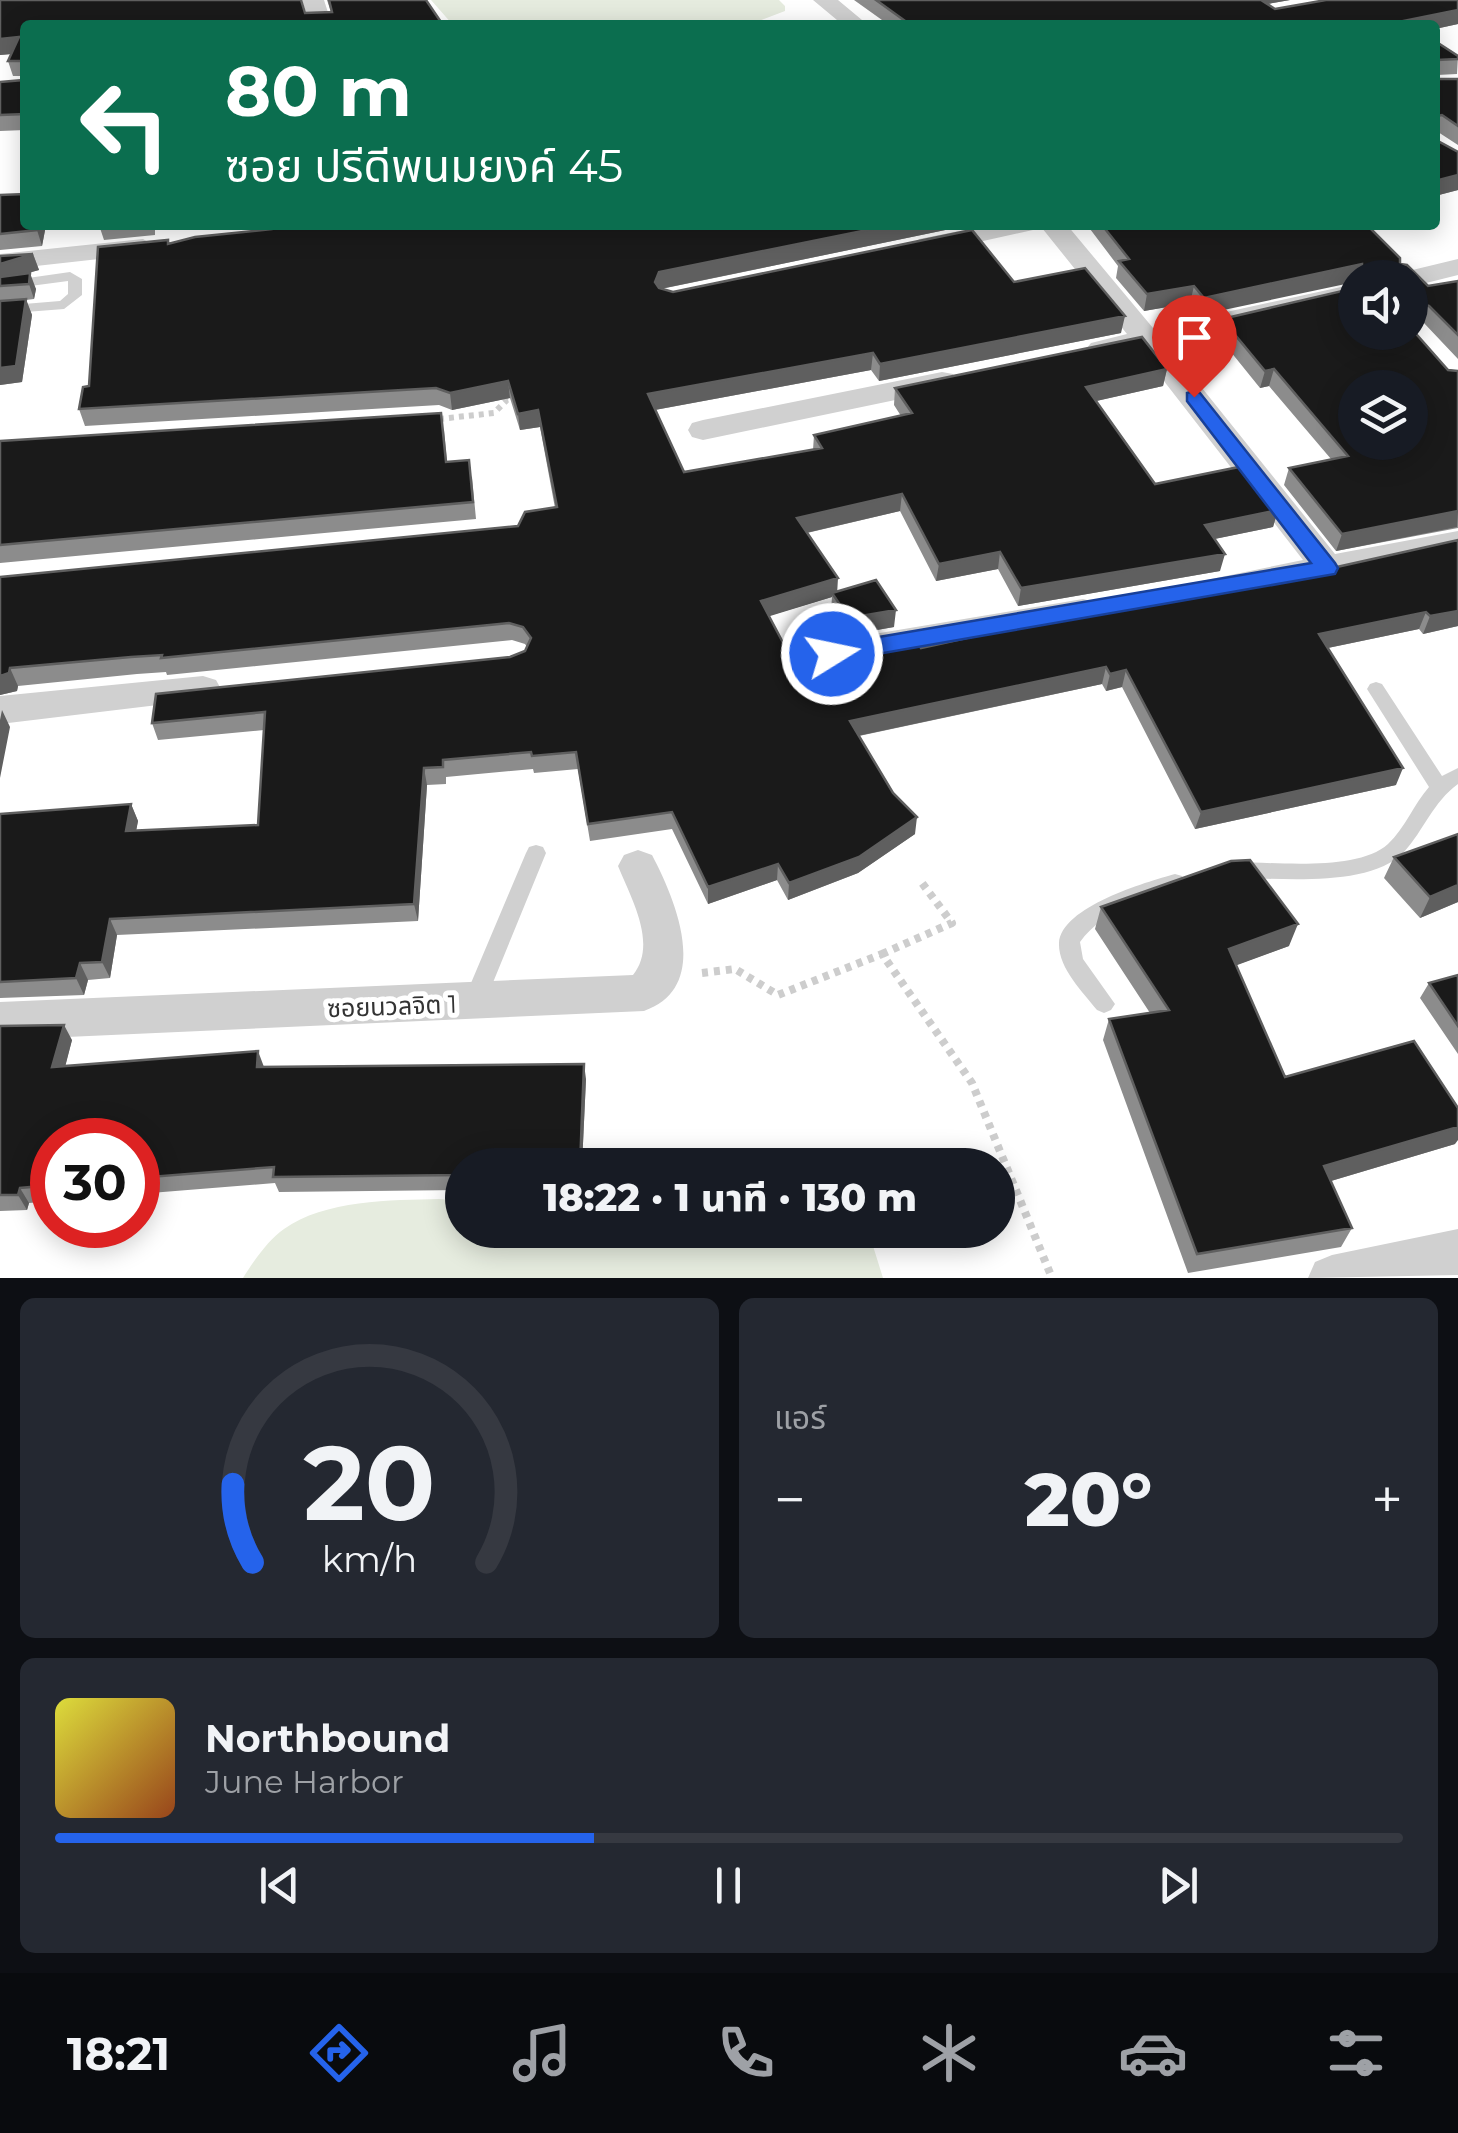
<!DOCTYPE html>
<html lang="th">
<meta charset="utf-8">
<style>
:root{--surface:#171b24;--page:#242831;--text:#f1f3f6;--muted:#9ea1a6;--line:#363941;--accent:#2563eb}
body{margin:0;font-family:Montserrat,"Noto Sans Thai",sans-serif;background:var(--page);color:var(--text);height:100vh;display:flex;flex-direction:column;font-size:38px;white-space:nowrap}
*{box-sizing:border-box;margin:0}
p{font-size:32px;color:var(--muted)}
.icon{flex:none;width:55px;height:55px;fill:none;stroke:currentColor;stroke-width:2;stroke-linecap:round;stroke-linejoin:round}
.map{position:relative;height:1278px;overflow:hidden}
.details{display:flex;flex-direction:column;gap:20px;padding:20px;background:#0d0f14;flex:1}
.details>*{flex:none}
.hud{position:absolute;left:20px;top:20px;width:1420px;height:210px;border-radius:10px;box-shadow:0 5px 25px #0003;background:#0b6e4f;color:#fff;overflow:hidden}
.controls{position:absolute;left:1338px;top:260px;display:grid;gap:20px}
.controls a{display:grid;place-items:center;width:90px;height:90px;border-radius:50%;background:var(--surface);box-shadow:0 5px 25px #0003;font-size:50px}
.speed{position:absolute;left:30px;top:1118px;display:flex;gap:20px;font-size:50px;font-weight:700;text-align:center}
.speed>*{display:grid;place-content:center;width:130px;height:130px;border-radius:50%;background:var(--surface);box-shadow:0 5px 25px #0003;line-height:1}
.speed .limit{border:15px solid #d22;background:#fff;color:#111}
.pin{position:absolute;display:grid;place-items:center;width:85px;height:85px;color:#fff;margin:-102px -42px;border-radius:50% 50% 50% 0;rotate:-45deg;box-shadow:0 0 10px #0007}
.pin .icon{rotate:45deg}
.me{position:absolute;width:110px;margin:-55px;rotate:80deg;stroke-linejoin:round;filter:drop-shadow(0 0 8px #0008)}
.turn{display:flex;align-items:center;gap:35px;height:210px;padding:0 40px;font-size:45px}
.turn .icon{width:130px;height:130px;stroke-width:2.5}
.turn b{display:block;font-size:70px;line-height:85px}
.big{font-size:75px;font-weight:800;line-height:1.1}
.details .tile{flex:1;display:flex;flex-direction:column;justify-content:center;gap:15px;min-width:0;padding:0 35px;border-radius:15px;background:var(--page)}
.details .dial{align-items:center;gap:0}
.dial svg{height:260px;overflow:visible;fill:none;stroke:var(--line);stroke-width:7;stroke-linecap:round;text-anchor:middle}
.dial text{fill:var(--text);stroke:none}
.song{display:flex;align-items:center;gap:30px}
.cover{width:120px;height:120px;border-radius:15px;background:linear-gradient(135deg,hsl(60 70% 55%),hsl(20 70% 35%))}
.played{height:10px;border-radius:5px;background:linear-gradient(90deg,var(--accent) 40%,var(--line) 40%)}
.keys{display:flex;justify-content:space-around;direction:ltr}
.heat{display:flex;justify-content:space-between;align-items:center;font-size:55px;direction:ltr}
.details .tiles{flex:1;display:grid;gap:20px;grid-template-columns:1fr 1fr}
.tile:last-child{grid-column:span 2}
.trip{position:absolute;left:445px;top:1148px;width:570px;height:100px;border-radius:50px;background:var(--surface);box-shadow:0 5px 25px #0003;font-weight:800;line-height:100px;text-align:center}
.tab-bar{display:flex;height:160px;justify-content:space-around;align-items:center;background:#090b0e;color:var(--muted)}
.tab-bar .icon{width:70px;height:70px}
.tab-bar .current{color:var(--accent)}
.tab-bar b{font-size:45px;color:var(--text)}
.map>svg:first-child{display:block}
.green{fill:#e6ecdf}
.lines{fill:none;stroke-linecap:round;stroke-linejoin:round}
.path-far1{stroke:#cdcdcd;stroke-width:6;stroke-dasharray:5 5;stroke-linecap:butt}
.path{stroke:#cdcdcd;stroke-width:8;stroke-dasharray:6 6;stroke-linecap:butt}
.lane{fill:#d0d0d0;fill-rule:evenodd}
.street{fill:#d0d0d0;fill-rule:evenodd}
.wall{fill:#8c8c8c}
.shaded-wall{fill:#5f5f5f}
.building{fill:#1a1a1a;stroke:#5f5f5f;stroke-width:2.5;fill-rule:evenodd}
.route{fill:#2563eb;stroke:#184099;stroke-width:2.5}
.labels{text-anchor:middle;stroke-width:10;stroke-linejoin:round;paint-order:stroke}
.street-label{font-size:25px;fill:#333;stroke:#fff}
</style>
<div class="map">
<svg width="1458" height="1278" viewBox="0 0 1458 1278">
<rect width="100%" height="100%" fill="#fff"/>
<path class="green" d="M431 0H779L785 6V11L748 25H453Z
M439 1199 462 1201V1230H868L883 1278H243C253 1262 268 1240 284 1229 324 1200 392 1200 439 1199Z"/>
<g class="lines">
<path class="path-far1" d="M439 419 494 413 507 400 518 399"/>
<path class="path" d="M882 954 952 923 919 879
M702 973 735 969 778 995 882 954 972 1083 1052 1278"/>
<path class="lane" d="M70 272 82 279V295L64 309 0 314V306L60 301 68 294V281L0 290V282Z
M1376 682 1382 684 1442 776 1458 768V784C1433 802 1424 830 1404 852 1370 888 1281 878 1235 878L1228 876 1225 870 1228 864 1235 862C1275 862 1357 872 1388 844 1405 828 1414 804 1429 787L1367 689 1370 684Z
M536 845 543 847 546 853 485 1002 481 1008 474 1011 467 1008 463 1002 526 853 529 847Z
M1175 874 1182 876 1185 882 1182 888C1145 900 1104 909 1080 942L1083 959 1115 1004 1111 1010 1104 1013 1097 1010C1083 992 1058 968 1059 943 1061 907 1146 882 1175 874Z"/>
<path class="street" d="M302 0H324L332 25H310Z
M813 0H838L868 25H843Z
M989 225H1067L1153 328 1355 284V300L1166 343 1335 554 1458 531V553L1199 604 1187 600 1182 592 1187 584 1303 560 1139 349 1101 358 1091 355 1086 349 1091 343 1127 334 1042 228 929 253 915 245 919 239Z
M143 239 157 247 153 253 0 270V254Z
M1458 259V275L1410 287V278H1397L1400 273Z
M942 372 953 374 957 381 953 388 703 440 692 437 688 430 692 423 703 420Z
M1083 599 1095 602 1100 611 1095 620 832 667 820 663 814 654 820 645 832 641Z
M203 676 216 680 221 689 216 698 0 724V696Z
M638 850 652 855C675 899 713 987 644 1011L0 1040V1002L633 975C658 944 631 898 618 866L624 855Z
M1458 1229V1275L1308 1278 1315 1262 1332 1255Z"/>
</g>
<path class="wall" d="M0 0 305 13 331 12 327 0H422L443 25H25V130L0 131V82L23 80V76H13L8 61 11 54 0 55Z
M854 0H1290L1267 4 1275 9 1458 0V24L1435 29V25H889Z
M1435 41 1458 56 1457 74 1437 75V79H1458V145L1438 132V141L1458 152V190L1435 196Z
M0 195 25 225H46L42 246 0 250Z
M99 225H155V235L104 240Z
M284 225H956L955 228 661 289 673 292 1014 282 1121 333 879 381 871 370 655 410 684 472 813 450 814 435 901 416 894 405 895 388 1167 369 1163 386 1096 401 1155 484 1278 510 1273 527 1214 539 1220 571 1018 606 998 569 936 581 900 511 807 533 837 592 894 627 848 635 831 610 832 597 768 616 798 671 868 656 869 648H921L1037 623 1038 618 1247 587 1458 540V626L1423 634 1419 629 1328 648 1396 785 1195 829 1122 687 1106 691 1102 684 859 736 915 834 858 873 788 900 777 880 708 904 672 829 590 841 578 769 534 773 533 769 446 777V784L427 785 418 921 117 935 110 978 88 980 84 995 0 998V814L131 804 138 821 136 830 258 825 264 730 158 740 152 723 510 657 525 651 527 647 525 644 512 640 167 675 166 672 137 674 18 686 17 691 0 695V577L518 526 555 508 540 427 520 430 510 398 452 410 439 405 85 426 79 409 89 386 168 240 169 244 272 229Z
M1087 225H1367L1400 264 1428 286 1458 281V359L1423 322 1410 320V278H1355L1200 315 1190 303 1144 311 1116 278 1118 266Z
M33 254 39 270 23 274 36 289 34 299 26 300 32 315 22 382 0 385V264Z
M1222 319 1458 371V528L1336 551 1284 485 1289 468 1331 459 1269 386 1260 388 1218 336Z
M444 430 447 462 472 477 476 519 0 563V441Z
M1458 834V902L1420 918 1384 878 1394 857Z
M1101 907 1289 946 1236 965 1285 1077 1455 1144 1331 1181 1352 1228 1341 1247 1188 1273 1103 1040 1109 1019 1150 1013 1095 929Z
M1458 975V1054L1420 998 1429 983Z
M0 1026 72 1040 65 1066 264 1067 586 1079 582 1165H462V1190L279 1192 275 1183 138 1194V1140H52V1201L29 1203 27 1210 0 1211Z"/>
<path class="shaded-wall" d="M1260 0H1290L1262 5Z
M1458 10V24L1435 29V25H1403L1404 21Z
M19 37 23 53 0 55V39Z
M1458 175V190L1435 196V181Z
M38 225H46L42 246 37 230Z
M892 225H956L955 228 660 289 655 282 659 272Z
M33 254 39 270 0 281V264Z
M1362 264 1358 278H1355V282L1200 315 1204 298Z
M30 273 36 289 34 299 29 284Z
M1194 286 1190 303 1144 311 1147 294Z
M26 299 32 315 22 382 0 385V368Z
M1125 316 1121 333 879 381 880 364Z
M873 353 871 370 649 411 648 394Z
M1167 369 1163 386 1083 404 1086 387Z
M1274 369 1269 386 1260 388 1265 371Z
M508 381 510 398 452 410 450 393Z
M538 410 540 427 520 430 518 414Z
M902 494 900 511 797 535V518Z
M1278 510 1273 527 1200 542 1205 525Z
M1458 511 1457 527 1336 551 1342 534Z
M1000 552 998 569 936 581 939 564Z
M1225 554 1220 571 1018 606 1021 588Z
M838 578 837 595 832 593V597L760 619 761 601Z
M896 610 894 627 848 635 849 618Z
M1458 611V626L1423 634 1430 616Z
M1426 612 1419 629 1313 651 1319 634Z
M1106 667 1102 684 848 738 850 721Z
M10 668 18 686 17 691 0 695V676Z
M1126 670 1122 687 1106 691 1110 674Z
M2 710 10 727 0 778V720Z
M424 768 427 785 418 921 414 904Z
M1403 768 1396 785 1195 829 1201 812Z
M131 804 138 821 133 848 126 831Z
M917 817 915 834 858 873 788 900 789 883Z
M778 864 777 880 708 904V887Z
M1458 885V902L1420 918 1430 897Z
M110 919 117 935 110 978 102 962Z
M1298 924 1289 946 1221 971 1229 949Z
M80 963 88 980 84 995 76 978Z
M64 1025 72 1040 61 1083 52 1067Z
M258 1051 264 1067H257Z
M584 1064 586 1079 582 1165H580Z
M1458 1127V1140L1455 1144 1314 1186 1324 1166Z
M20 1188 29 1203 27 1210 18 1195Z"/>
<path class="building" d="M0 0H301L305 13 332 12 329 0H426L443 25H25V114L0 115V82L23 80V61H8L19 37 0 39Z
M876 0H1261L1275 9 1326 0H1458V10L1404 21 1410 25H902L908 23Z
M1435 41 1458 56V59L1437 60V79H1458V126L1442 115 1437 116 1438 141 1458 152V175L1435 181Z
M25 194V225H38L37 230 0 234V195Z
M284 225H892L659 272 655 282 659 288 673 292 972 230 1014 282 1085 268 1125 316 880 364 873 353 648 394 684 472 822 448 814 435 912 413 895 388 1142 337 1167 369 1086 387 1155 484 1244 466 1278 510 1205 525 1225 554 1021 588 1000 552 939 564 902 494 797 518 838 578 761 601 798 671 874 655 869 648 916 640 921 648 1040 622 1038 618 1245 583 1247 587 1458 540V611L1430 616 1426 612 1319 634 1403 768 1201 812 1126 670 1110 674 1106 667 850 721 893 793 917 817 859 857 789 883 778 864 708 887 672 812 588 824 576 752 532 756 531 752 443 760V767L424 768 414 904 110 919 102 962 80 963 76 978 0 982V814L131 804 126 831 258 825 265 712 152 723 156 694 510 657 525 651 531 638 523 627 509 623 161 658 162 655 131 657 10 668 9 673 0 676V577L518 526 525 512 557 507 538 410 518 414 508 381 450 393 436 388 79 409 83 387 89 386 98 247 168 240V244L195 237 272 229Z
M1102 225H1367L1400 258V264L1407 265 1428 286 1458 281V335L1429 306 1413 302 1412 311 1410 312V278H1362V264L1204 298 1194 286 1147 294 1119 261 1129 259Z
M33 254 0 264V256Z
M30 273 29 284 0 286V277Z
M1355 288V332H1410V327L1448 370 1458 371V511L1342 534 1289 468 1348 456 1274 369 1265 371 1222 319ZM1355 388H1410V442H1355Z
M26 299 16 366 0 368V301Z
M441 413 446 462 469 460 473 502 0 545V441Z
M876 580 896 610 849 618 832 593Z
M1458 834V885L1430 897 1394 857Z
M1250 860 1298 924 1229 949 1285 1077 1414 1041 1458 1108V1127L1324 1166 1352 1228 1197 1254 1109 1019 1169 1010 1101 907 1231 861Z
M1458 975V1026L1429 983Z
M64 1025 52 1067 258 1051 257 1067 584 1064 580 1165H462V1175L273 1177 274 1167 138 1178V1140H52V1185L20 1188 18 1195H0V1026Z"/>
<path class="route" d="M1194 391 1200 393 1335 563 1338 568 1335 574 832 662 824 660 821 654 832 645 1311 563 1187 401V393Z"/>
<g class="labels">
<g class="street-label">
<text transform="translate(392 1006) rotate(-2)" y="9">ซอยนวลจิต 1</text>
</g>
</g>
</svg>
<div class="controls">
<a><svg class="icon" aria-label="sound" viewBox="0 0 24 24"><path d="M4 9h4l5-4v14l-5-4H4zM17 9q2 3 0 6"/></svg></a>
<a><svg class="icon" aria-label="layers" viewBox="0 0 24 24"><path d="M12 4l9 5-9 5-9-5zM3 14l9 5 9-5"/></svg></a>
</div>
<div class="speed"><div class="limit">30</div></div>
<div class="pin" style="left:1194px;top:397px;background:#d93025"><svg class="icon" aria-label="arrive" viewBox="0 0 24 24"><path d="M6 21V4h12l-3 4 3 4H6"/></svg></div>
<svg class="me" style="left:832px;top:654px" viewBox="-20 -20 40 40"><circle r="17" fill="#2563eb" stroke="#fff" stroke-width="3"/><path d="M0-11L8 9 0 5-8 9z" fill="#fff"/></svg>
<div class="trip">18:22 · 1 นาที · 130 m</div>
<div class="hud">
<div class="turn"><svg class="icon" aria-label="left" viewBox="0 0 24 24"><path d="M17 20v-9H6M10 6l-5 5 5 5"/></svg><div><b>80 m</b>ซอย ปรีดีพนมยงค์ 45</div></div>
</div>
</div>
<section class="details">
<div class="tiles">
<div class="tile dial"><svg viewBox="0 0 100 80">
<path d="M14 69A42 42 0 1 1 86 69"/>
<path d="M14 69A42 42 0 0 1 8 45" stroke="#2563eb"/>
<text x="50" y="56" font-size="32" font-weight="700">20</text>
<text x="50" y="72" font-size="11">km/h</text>
</svg></div>
<div class="tile"><p>แอร์</p>
<div class="heat"><a>−</a><b class="big">20°</b><a>+</a></div>
</div>
<div class="tile">
<div class="song"><i class="cover"></i><div><b>Northbound</b><p>June Harbor</p></div></div>
<div class="played"></div>
<div class="keys"><svg class="icon" aria-label="previous" viewBox="0 0 24 24"><path d="M18 5L8 12l10 7zM5 5v14"/></svg><svg class="icon" aria-label="pause" viewBox="0 0 24 24"><path d="M8 5v14M16 5v14"/></svg><svg class="icon" aria-label="next" viewBox="0 0 24 24"><path d="M6 5l10 7-10 7zM19 5v14"/></svg></div>
</div>
</div>
</section>
<nav class="tab-bar">
<b>18:21</b>
<svg class="icon current" aria-label="directions" viewBox="0 0 24 24"><path d="M12 3l9 9-9 9-9-9zM9 14v-3h6M13 9l2 2-2 2"/></svg>
<svg class="icon" aria-label="music" viewBox="0 0 24 24"><path d="M9 18V5l10-2v13"/><circle cx="6" cy="18" r="3"/><circle cx="16" cy="16" r="3"/></svg>
<svg class="icon" aria-label="phone" viewBox="0 0 24 24"><path d="M5 4h4l2 5-3 2q2 4 5 5l2-3 5 2v4C11 20 4 13 5 4z"/></svg>
<svg class="icon" aria-label="climate" viewBox="0 0 24 24"><path d="M12 3v18M4 7l16 10M4 17L20 7"/></svg>
<svg class="icon" aria-label="car" viewBox="0 0 24 24"><path d="M5 17H2v-5l4-1 3-4h7l3 4 3 1v5h-3M9 17h6M6 11h13"/><circle cx="7" cy="17" r="2"/><circle cx="17" cy="17" r="2"/></svg>
<svg class="icon" aria-label="filters" viewBox="0 0 24 24"><path d="M4 7h16M4 17h16"/><circle cx="9" cy="7" r="2"/><circle cx="15" cy="17" r="2"/></svg>
</nav>
